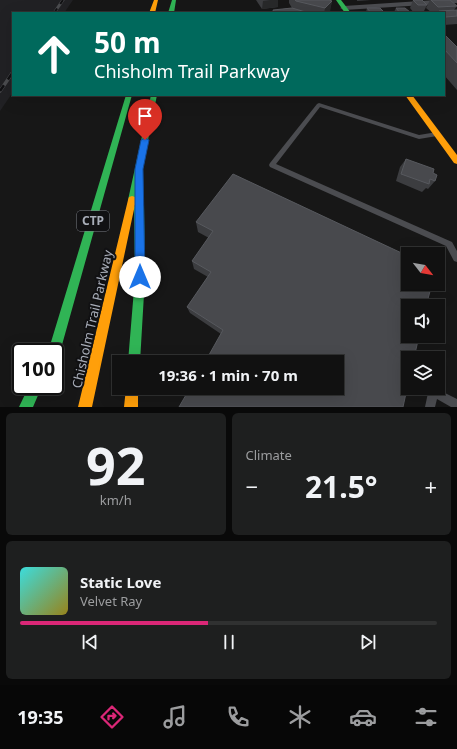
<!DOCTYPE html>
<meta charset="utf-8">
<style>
:root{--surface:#111;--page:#1e1f1f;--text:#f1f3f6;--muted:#9c9d9f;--line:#303131;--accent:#db2777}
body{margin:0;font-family:"Noto Sans",sans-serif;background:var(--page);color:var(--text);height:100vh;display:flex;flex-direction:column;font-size:15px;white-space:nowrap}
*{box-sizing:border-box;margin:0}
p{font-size:13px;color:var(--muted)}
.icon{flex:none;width:22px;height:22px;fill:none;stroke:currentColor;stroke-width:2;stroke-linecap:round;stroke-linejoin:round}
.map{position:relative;height:407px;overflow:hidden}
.details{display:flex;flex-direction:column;gap:6px;padding:6px;background:#090909;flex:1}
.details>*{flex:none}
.hud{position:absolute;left:12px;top:12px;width:433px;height:84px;border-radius:0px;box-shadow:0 4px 16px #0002,0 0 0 1px var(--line);background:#00695c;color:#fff;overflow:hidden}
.needle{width:26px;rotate:121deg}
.tools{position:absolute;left:401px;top:247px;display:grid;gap:8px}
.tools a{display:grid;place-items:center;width:44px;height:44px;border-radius:0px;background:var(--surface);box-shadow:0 4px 16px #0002,0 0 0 1px var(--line);font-size:20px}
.speed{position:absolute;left:12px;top:343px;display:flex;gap:8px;font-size:20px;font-weight:700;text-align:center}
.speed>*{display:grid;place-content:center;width:52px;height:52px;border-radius:50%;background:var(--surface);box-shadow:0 4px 16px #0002,0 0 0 1px var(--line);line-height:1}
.speed .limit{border:2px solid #111;border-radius:6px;background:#fff;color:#111}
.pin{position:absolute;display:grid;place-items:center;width:34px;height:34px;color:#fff;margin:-41px -17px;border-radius:50% 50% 50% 0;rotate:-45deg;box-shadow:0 0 4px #0007}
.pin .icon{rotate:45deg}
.me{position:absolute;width:44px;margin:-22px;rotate:0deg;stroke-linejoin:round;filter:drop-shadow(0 0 3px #0008)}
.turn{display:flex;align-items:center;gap:14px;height:84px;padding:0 16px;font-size:18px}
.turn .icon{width:52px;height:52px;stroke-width:2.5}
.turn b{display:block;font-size:28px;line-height:34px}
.big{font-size:30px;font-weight:700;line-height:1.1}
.details .card{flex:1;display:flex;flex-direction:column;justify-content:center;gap:6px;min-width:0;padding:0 14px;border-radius:6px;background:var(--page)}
.details .dial{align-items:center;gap:0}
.dial b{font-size:52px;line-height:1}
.song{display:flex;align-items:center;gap:12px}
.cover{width:48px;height:48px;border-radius:6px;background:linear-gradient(135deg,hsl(180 70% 55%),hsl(50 70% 35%))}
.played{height:4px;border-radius:2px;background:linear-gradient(90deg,var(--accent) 45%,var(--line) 45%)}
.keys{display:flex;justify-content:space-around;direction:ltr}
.heat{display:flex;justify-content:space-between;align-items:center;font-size:22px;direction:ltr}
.details .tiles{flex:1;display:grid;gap:6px;grid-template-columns:1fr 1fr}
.card:last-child{grid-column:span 2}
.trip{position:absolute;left:112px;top:355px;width:232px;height:40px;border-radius:0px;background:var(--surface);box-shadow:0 4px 16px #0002,0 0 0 1px var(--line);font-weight:700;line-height:40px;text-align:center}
.tabs{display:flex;height:64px;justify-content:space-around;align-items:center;background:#070707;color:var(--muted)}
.tabs .icon{width:28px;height:28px}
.tabs .current{color:var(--accent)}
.tabs b{font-size:18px;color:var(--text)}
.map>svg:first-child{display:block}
.built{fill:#212124}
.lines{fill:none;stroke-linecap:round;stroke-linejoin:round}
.lane{fill:#4b4c50;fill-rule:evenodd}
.street{fill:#4b4c50;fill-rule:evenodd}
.fast{fill:#30b455;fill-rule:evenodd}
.slow{fill:#ff9f0a;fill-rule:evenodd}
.rail-far1-casing{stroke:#4b4c4f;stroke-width:3}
.rail-casing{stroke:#4b4c4f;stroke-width:3.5}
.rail-far1{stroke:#111113;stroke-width:2;stroke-dasharray:5.5;stroke-linecap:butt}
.rail{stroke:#111113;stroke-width:2.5;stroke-dasharray:7;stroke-linecap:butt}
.wall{fill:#3c3d40}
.shaded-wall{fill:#28292a}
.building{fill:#48494d;stroke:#57595e}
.route{fill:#1a73e8;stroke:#114b97}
.labels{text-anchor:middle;stroke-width:4;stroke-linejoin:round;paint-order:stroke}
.shield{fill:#111113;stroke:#7b7e86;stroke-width:1}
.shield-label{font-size:12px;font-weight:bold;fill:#a8adb8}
.street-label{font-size:13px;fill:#a8adb8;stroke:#111113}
</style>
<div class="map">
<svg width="457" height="407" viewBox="0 0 457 407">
<rect width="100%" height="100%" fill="#171717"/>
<path class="built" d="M0 0H73L64 13H13V92L0 111Z"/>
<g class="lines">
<path class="lane" d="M319 103 419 135 437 132 440 134 437 136 419 139 320 107 276 164 452 242 457 251V262L454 261 446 246 270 167 269 165 270 163 317 104Z
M429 388H435L457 399V407H451L437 399 435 407H425Z"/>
<path class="street" d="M436 0H457V3L344 10 340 8 344 6Z"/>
<path class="fast" d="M172 0H176L174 13H168Z
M336 0H341L351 13H345Z
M126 95H132L60 352 58 356 55 358V352H48Z
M151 95H157L136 200 135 203H129L128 200Z
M139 203 142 204 144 207 145 277 140 362H128L135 277 134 207 136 204Z
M29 386H42L33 407H19Z"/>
<path class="slow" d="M154 0H158L155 13H149Z
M405 95H412L457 155V164L454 163Z
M132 196 135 197 136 200 92 407H78L128 200 129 197Z
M126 388H138V407H124Z"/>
<defs>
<path id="rail-far1" d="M54 13 63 0"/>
<path id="rail" d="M0 91 13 72"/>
</defs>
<use href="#rail-far1" class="rail-far1-casing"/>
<use href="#rail" class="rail-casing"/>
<use href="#rail-far1" class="rail-far1"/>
<use href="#rail" class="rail"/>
</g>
<path class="wall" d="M256 0H278V7L262 9Z
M289 0H329L332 1 329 13H272L273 10 292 8 289 3Z
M357 0H371L357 1Z
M413 0 427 5 423 13H414L410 8Z
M430 0 457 6 454 10H457V24L444 25V13H432L426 8Z
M367 8 385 13H366V12Z
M396 8 410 12 409 13H395L394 12Z
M444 34 457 47V90L444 75Z
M406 159 433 173 435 181 428 189 426 188 422 192 396 181 400 167Z
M196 222 408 256 221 334 190 313 187 307 208 277 194 269 192 261 209 238 198 232Z"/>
<path class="shaded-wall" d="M270 0H278V7L262 9 263 1Z
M332 1 330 12 329 13H324L325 8Z"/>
<path class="building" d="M295 0H329L332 1 325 8 296 1Z
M413 0H422L427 5H418Z
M431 0H450L457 6 438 7Z
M292 8 309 13H274L273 10Z
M367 8H380L385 13H371Z
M396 8H405L410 12 400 13Z
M457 10V16L446 17 444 15V13H441L439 11Z
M444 34 457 47V63L444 49Z
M406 159 434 169 433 173 437 175 435 181 430 179 429 184 401 174Z
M233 174 408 256V284H432L426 306H408V336H419L414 358H408V384L403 407H179L190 388H337V362H205L223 330 187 307 211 272 192 261 213 231 196 222Z"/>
<path class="route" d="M145 138 149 140 143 169 145 277 144 281 140 282 136 281 135 277V169L141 140Z"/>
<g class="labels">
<rect class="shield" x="77" y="211" width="32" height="20" rx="3"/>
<g class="shield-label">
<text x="93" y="225">CTP</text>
</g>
<g class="street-label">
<text transform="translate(92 319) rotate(-77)" y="5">Chisholm Trail Parkway</text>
</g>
</g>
</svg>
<div class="tools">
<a><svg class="needle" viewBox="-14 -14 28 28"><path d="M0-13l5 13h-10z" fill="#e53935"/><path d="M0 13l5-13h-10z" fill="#9c9d9f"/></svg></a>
<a><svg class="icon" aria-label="sound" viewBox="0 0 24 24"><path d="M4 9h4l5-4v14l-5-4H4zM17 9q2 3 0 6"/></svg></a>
<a><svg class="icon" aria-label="layers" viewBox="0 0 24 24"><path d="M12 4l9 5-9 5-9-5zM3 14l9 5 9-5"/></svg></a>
</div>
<div class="speed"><div class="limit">100</div></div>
<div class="pin" style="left:145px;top:140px;background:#d93025"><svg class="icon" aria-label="arrive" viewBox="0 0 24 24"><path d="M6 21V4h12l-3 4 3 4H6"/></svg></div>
<svg class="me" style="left:140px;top:277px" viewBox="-20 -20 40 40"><circle r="19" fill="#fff"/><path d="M0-13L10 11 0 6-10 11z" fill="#1a73e8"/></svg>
<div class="trip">19:36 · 1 min · 70 m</div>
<div class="hud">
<div class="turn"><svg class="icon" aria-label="ahead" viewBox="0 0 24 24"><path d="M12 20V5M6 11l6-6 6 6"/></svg><div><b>50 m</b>Chisholm Trail Parkway</div></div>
</div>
</div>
<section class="details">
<div class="tiles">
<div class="card dial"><b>92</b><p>km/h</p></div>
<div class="card"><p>Climate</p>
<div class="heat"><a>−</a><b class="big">21.5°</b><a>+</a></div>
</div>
<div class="card">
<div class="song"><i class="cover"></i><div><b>Static Love</b><p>Velvet Ray</p></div></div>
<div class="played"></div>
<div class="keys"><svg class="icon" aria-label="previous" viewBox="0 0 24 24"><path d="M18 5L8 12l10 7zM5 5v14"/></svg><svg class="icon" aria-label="pause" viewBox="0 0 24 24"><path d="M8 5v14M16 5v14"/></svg><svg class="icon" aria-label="next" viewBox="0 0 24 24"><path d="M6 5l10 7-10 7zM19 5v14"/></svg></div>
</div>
</div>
</section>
<nav class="tabs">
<b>19:35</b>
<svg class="icon current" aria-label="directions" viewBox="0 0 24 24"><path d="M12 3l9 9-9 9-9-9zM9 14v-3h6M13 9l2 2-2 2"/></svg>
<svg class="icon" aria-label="music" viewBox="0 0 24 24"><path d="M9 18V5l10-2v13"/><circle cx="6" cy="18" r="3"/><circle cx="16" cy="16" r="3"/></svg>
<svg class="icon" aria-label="phone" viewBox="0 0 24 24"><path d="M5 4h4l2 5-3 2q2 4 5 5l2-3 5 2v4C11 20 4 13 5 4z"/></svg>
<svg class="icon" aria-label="climate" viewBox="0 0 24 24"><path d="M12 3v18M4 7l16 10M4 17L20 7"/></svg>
<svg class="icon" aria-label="car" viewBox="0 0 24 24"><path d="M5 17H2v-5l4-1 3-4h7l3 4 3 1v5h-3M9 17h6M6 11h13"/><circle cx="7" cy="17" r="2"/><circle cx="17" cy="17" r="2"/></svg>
<svg class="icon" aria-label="filters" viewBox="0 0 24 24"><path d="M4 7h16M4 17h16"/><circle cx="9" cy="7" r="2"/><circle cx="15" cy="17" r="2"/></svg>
</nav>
